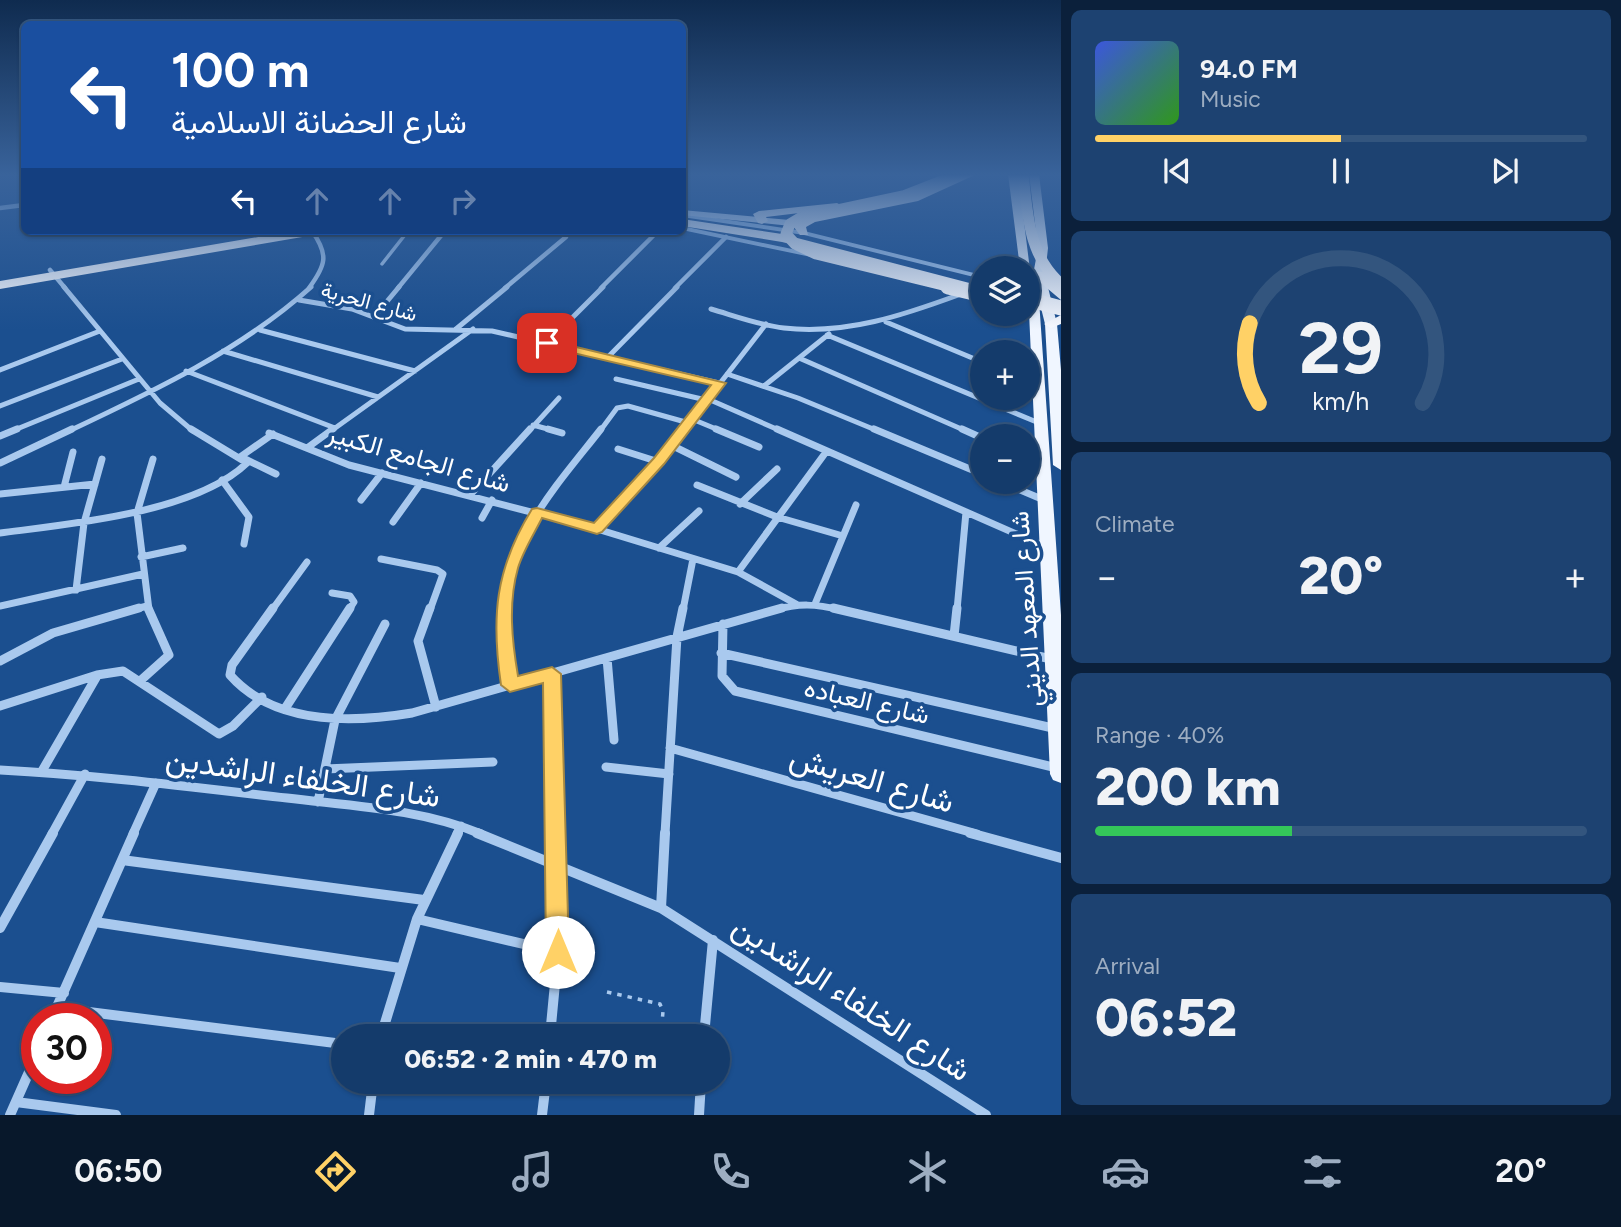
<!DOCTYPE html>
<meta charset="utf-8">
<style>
:root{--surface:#143b6b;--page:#1d4271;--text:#f1f3f6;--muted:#9dadc1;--line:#33557e;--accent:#ffd166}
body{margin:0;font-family:Figtree,Vazirmatn,sans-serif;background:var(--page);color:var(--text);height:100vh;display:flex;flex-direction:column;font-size:26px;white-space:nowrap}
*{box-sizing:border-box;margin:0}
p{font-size:23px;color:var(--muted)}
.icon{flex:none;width:38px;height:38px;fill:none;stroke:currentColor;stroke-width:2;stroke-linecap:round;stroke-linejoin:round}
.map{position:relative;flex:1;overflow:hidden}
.drawer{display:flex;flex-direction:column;gap:10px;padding:10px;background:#0b203b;width:560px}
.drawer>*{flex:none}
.banner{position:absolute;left:21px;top:21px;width:665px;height:214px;border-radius:10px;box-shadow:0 2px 5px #0004,0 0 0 2px var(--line);background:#1a4fa0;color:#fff;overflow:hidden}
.controls{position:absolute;left:970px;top:256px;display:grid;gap:14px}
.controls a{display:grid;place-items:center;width:70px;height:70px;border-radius:50%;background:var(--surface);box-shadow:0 2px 5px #0004,0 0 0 2px var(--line);font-size:35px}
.speed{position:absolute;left:21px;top:1003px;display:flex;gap:14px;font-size:35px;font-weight:700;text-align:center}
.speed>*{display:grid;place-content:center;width:91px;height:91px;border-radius:50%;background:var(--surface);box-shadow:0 2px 5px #0004,0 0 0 2px var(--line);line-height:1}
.speed .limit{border:10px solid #d22;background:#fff;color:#111}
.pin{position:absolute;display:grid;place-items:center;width:60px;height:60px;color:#fff;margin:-30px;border-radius:14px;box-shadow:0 4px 10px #0006}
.me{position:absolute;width:77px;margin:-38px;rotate:0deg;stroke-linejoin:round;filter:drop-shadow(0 0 5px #0008)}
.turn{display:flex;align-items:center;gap:24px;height:147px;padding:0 35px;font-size:32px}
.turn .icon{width:91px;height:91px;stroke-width:2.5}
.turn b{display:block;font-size:49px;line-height:60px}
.lanes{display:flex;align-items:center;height:66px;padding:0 35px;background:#0003;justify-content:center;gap:35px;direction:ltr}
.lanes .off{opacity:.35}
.big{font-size:52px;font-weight:800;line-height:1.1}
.drawer .widget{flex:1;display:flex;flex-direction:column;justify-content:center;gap:10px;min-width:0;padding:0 24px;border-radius:10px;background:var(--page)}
.drawer .dial{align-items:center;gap:0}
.dial svg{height:182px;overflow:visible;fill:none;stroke:var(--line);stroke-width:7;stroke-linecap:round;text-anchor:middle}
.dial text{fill:var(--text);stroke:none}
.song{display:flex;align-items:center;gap:21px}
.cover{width:84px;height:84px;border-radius:10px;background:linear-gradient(135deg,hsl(230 70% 55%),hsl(110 70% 35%))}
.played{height:7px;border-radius:4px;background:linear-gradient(90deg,var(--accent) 50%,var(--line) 50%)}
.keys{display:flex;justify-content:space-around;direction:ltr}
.heat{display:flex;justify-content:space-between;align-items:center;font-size:38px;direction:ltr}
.charge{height:10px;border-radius:5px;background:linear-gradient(90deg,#34c759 40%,var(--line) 0)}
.trip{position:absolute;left:331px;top:1024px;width:399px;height:70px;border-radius:35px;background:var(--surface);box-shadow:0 2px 5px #0004,0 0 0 2px var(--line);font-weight:800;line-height:70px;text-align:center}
.menu{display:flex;height:112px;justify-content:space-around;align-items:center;background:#08182b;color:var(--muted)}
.menu .icon{width:49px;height:49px}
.menu .on{color:var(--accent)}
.menu b{font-size:32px;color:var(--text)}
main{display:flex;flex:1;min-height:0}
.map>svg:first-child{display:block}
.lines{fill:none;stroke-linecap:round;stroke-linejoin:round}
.path{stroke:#a9c9ee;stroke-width:3.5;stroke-dasharray:4.5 6;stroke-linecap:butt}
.service{stroke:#a9c9ee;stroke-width:3.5}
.minor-far4{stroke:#a9c9ee;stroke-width:4.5}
.minor-far3{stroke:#a9c9ee;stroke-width:5}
.minor-far2{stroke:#a9c9ee;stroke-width:7}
.minor-far1{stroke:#a9c9ee;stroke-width:9}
.minor{stroke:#a9c9ee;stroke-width:10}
.tertiary{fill:#a9c9ee;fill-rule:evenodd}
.secondary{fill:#d6e6fa;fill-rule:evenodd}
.primary{fill:#f0f6ff;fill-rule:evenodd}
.trunk{fill:#f8faff;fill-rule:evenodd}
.trunk-bridge-far1{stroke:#f8faff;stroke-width:11}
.trunk-bridge{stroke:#f8faff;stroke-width:15}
.route{fill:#ffd166;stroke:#a68842;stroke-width:2}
.labels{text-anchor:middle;stroke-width:7;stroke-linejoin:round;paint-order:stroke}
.far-street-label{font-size:21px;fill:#fff;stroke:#1b4f8f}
.street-label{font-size:26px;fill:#fff;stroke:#1b4f8f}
.near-street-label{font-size:32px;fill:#fff;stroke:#1b4f8f}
</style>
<main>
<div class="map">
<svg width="1061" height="1115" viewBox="0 0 1061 1115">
<rect width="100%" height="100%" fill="#1b4f8f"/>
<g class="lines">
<path class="path" d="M607 992 660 1004 663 1011 661 1036"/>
<path class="service" d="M382 264 408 231"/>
<path class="minor-far4" d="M0 208 24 205
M50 270 65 288
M309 288C326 265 329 255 312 231
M398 288 444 232
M505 288 566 237
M601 288 653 236
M675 288 726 237"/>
<path class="minor-far3" d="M64 287 160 403 193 431
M299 300 352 309 405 329 492 331 719 383
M711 309C735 316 759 325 784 328 846 335 904 315 961 294
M374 317 399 287
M886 322 982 362
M456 329 507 287
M260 330 415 371
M827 335 1039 423
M547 343 603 287
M223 351 378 397
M608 357 677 287
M799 358 966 431
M0 370 100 331
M186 371 335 428
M727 374 798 398 878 431
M616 379 706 400
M764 386 829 334
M708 399 781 431
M0 406 122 359
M692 419 721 431
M533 425 555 431
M12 431 139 379
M69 431C154 391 241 350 311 287
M331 431 473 329
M529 431 559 398
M600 431 617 408 628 406 689 423
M683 431 766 324"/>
<path class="minor-far2" d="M548 429 562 433
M716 429 759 447
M777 429 1046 547
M874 429 982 474
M962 429 982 438
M269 433 349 465 597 529 738 572 796 604
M0 436 17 429
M671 445 736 477
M307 448 333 429
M618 449 659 462
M240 457 273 434
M1027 458 1042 464
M245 459 276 474
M0 463 72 429
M222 480 249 517 244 544
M999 481 1044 500
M697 485 777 517 843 536
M64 487 73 452
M0 494 95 484
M471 494 530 429
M361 500 382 473
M740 504 777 469
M482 518 492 500
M393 522 421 483
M597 529 659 462 684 429
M0 533C69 524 195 513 247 463L191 429
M659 548 699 511
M141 557 183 548
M381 559 437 570 443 574 430 610
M738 572 826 452
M76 590 84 523 102 459
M332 593 350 596 354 602 349 610
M815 604 856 505
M0 606 143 574
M132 610 147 606
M149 610 137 513 153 459
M272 610 307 562
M504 610C508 536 558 484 601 429
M683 610 693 559
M775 610C799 603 816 604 840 610
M957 610 966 512"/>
<path class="minor-far1" d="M273 608 232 665 230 675C274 725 352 723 412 713L782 608
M430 608 418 641 436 707
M504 608 510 685
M833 608 1051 659
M723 624 722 676 735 691 1057 768
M954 636 957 608
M721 653 1057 729
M607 658 614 740
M0 661 53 633 139 608
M552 674 555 834
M140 681 169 655 148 608
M0 706 97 675 123 671 219 734 233 726 262 697
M286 707 350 608
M670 748 977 834
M606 767 669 774
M325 769 493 762
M0 770C96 775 191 787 287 798 352 806 421 809 481 834
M42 771 97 676
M318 802 335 720 385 624
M52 834 85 774
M133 834 156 783
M457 834 461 826
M665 834 677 637 683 608"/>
<path class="minor" d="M477 833 661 908 986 1115
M970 833 1061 858
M122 860 424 900
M661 908 665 833
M417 919 558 952
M95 922 400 968
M0 928 53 833
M0 987 64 993
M57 1008 343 1044
M52 1018 134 833
M381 1036 417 919 458 833
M550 1036 558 952 555 833
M704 1036 713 940
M16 1102 116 1115
M10 1115 37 1054
M369 1115 373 1082
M542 1115 546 1082
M699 1115 701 1082"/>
<path class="tertiary" d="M682 213 804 231 982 275V279L804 235 682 217Z
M682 226 816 254 820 256 816 258 682 230Z"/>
<path class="secondary" d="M682 210 801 221 805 224 801 227 682 215Z"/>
<path class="primary" d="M1008 174H1018L1030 270 1033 275 1038 248 1029 174H1039L1048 248 1045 275 1057 324 1061 370V470L1053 465 1045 324 1039 300 1061 615V783L1053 780 1050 774 1027 268H1020Z"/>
<path class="trunk" d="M963 174H977L918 201 815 222 806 227 808 235H800L793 226 808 217 911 196Z
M837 203 843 206 841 208 766 217 768 221 762 224 758 223 753 214 759 211Z
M682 219 782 234 981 286 975 290 782 242 682 226Z
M293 231H320L314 235 0 289V281Z
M1035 272H1043L1061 289V300L1035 278Z
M1061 315V324L1051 328 1044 324Z"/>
<path class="trunk-bridge-far1" d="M1023 174C1028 215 1028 255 1061 284
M955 288 816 254 795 244 786 234 790 224 800 218 903 196 959 174"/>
<path class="trunk-bridge" d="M948 287 982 295
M1027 299 1061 308"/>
</g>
<linearGradient id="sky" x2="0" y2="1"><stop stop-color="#0f2b4f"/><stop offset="0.53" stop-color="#39639b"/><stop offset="1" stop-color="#39639b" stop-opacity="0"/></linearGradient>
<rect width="1061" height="330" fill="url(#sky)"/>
<path class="route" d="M547 340 726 383 664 464 602 532 597 534 542 518C534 534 523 551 518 568 508 603 512 641 518 676L552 667 561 674 569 952 566 960 558 964 549 960 546 952 543 683 510 692 501 685C491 617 495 569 532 509L537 508 594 523 654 458 711 385 543 346V341Z"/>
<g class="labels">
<g class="far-street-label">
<text transform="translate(369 302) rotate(15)" y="7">شارع الحرية</text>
</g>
<g class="street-label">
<text transform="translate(419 458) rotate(16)" y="9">شارع الجامع الكبير</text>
<text transform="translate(1026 609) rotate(-94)" y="9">شارع المعهد الديني</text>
<text transform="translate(867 701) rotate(13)" y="9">شارع العباده</text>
</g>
<g class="near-street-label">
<text transform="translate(303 777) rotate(8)" y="11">شارع الخلفاء الراشدين</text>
<text transform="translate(872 779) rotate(16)" y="11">شارع العريش</text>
<text transform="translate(852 998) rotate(33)" y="11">شارع الخلفاء الراشدين</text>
</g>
</g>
</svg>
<div class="controls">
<a><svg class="icon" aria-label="layers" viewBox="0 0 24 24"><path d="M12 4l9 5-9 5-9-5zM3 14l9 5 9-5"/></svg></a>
<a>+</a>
<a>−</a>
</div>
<div class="speed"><div class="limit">30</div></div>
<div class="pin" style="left:547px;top:343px;background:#d93025"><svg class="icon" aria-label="arrive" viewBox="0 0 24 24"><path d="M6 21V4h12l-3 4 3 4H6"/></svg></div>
<svg class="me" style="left:558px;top:952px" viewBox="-20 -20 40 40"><circle r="19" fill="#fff"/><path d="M0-13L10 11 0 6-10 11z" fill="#ffd166"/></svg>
<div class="trip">06:52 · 2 min · 470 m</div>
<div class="banner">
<div class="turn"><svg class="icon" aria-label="left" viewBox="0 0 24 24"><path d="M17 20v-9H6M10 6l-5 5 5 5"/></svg><div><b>100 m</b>شارع الحضانة الاسلامية</div></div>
<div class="lanes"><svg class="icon" aria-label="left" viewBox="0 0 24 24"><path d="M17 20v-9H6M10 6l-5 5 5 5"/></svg><svg class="icon off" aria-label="ahead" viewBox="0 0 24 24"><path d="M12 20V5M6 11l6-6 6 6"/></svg><svg class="icon off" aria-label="ahead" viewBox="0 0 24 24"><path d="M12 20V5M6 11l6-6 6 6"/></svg><svg class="icon off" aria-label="right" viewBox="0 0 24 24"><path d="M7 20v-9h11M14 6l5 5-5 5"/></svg></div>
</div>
</div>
<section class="drawer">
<div class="widget">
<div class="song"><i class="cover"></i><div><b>94.0 FM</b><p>Music</p></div></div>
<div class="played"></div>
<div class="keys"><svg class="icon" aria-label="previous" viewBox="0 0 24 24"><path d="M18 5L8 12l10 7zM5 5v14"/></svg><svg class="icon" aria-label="pause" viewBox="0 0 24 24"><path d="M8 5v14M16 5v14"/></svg><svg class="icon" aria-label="next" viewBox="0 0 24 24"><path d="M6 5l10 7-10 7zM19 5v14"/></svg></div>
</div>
<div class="widget dial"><svg viewBox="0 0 100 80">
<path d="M14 69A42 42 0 1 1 86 69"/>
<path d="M14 69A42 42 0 0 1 10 34" stroke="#ffd166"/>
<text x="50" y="56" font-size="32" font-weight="700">29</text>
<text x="50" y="72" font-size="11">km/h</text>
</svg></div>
<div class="widget"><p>Climate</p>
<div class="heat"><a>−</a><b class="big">20°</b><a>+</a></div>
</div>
<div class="widget"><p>Range · 40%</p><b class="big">200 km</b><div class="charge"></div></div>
<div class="widget"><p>Arrival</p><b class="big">06:52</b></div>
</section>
</main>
<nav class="menu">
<b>06:50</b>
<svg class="icon on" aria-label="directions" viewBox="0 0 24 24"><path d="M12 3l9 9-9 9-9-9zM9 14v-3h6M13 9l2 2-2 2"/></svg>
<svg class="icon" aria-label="music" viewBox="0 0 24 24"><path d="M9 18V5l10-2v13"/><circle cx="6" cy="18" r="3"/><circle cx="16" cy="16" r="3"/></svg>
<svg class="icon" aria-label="phone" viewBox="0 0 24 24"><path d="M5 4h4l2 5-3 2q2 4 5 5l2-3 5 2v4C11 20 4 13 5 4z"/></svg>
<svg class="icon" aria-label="climate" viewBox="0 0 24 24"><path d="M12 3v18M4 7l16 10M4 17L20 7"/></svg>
<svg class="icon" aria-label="car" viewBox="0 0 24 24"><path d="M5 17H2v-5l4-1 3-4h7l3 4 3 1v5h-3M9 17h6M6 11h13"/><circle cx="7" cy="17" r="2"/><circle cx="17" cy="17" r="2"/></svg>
<svg class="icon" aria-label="filters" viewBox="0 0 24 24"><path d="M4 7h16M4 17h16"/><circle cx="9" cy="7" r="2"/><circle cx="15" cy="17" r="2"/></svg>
<b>20°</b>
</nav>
